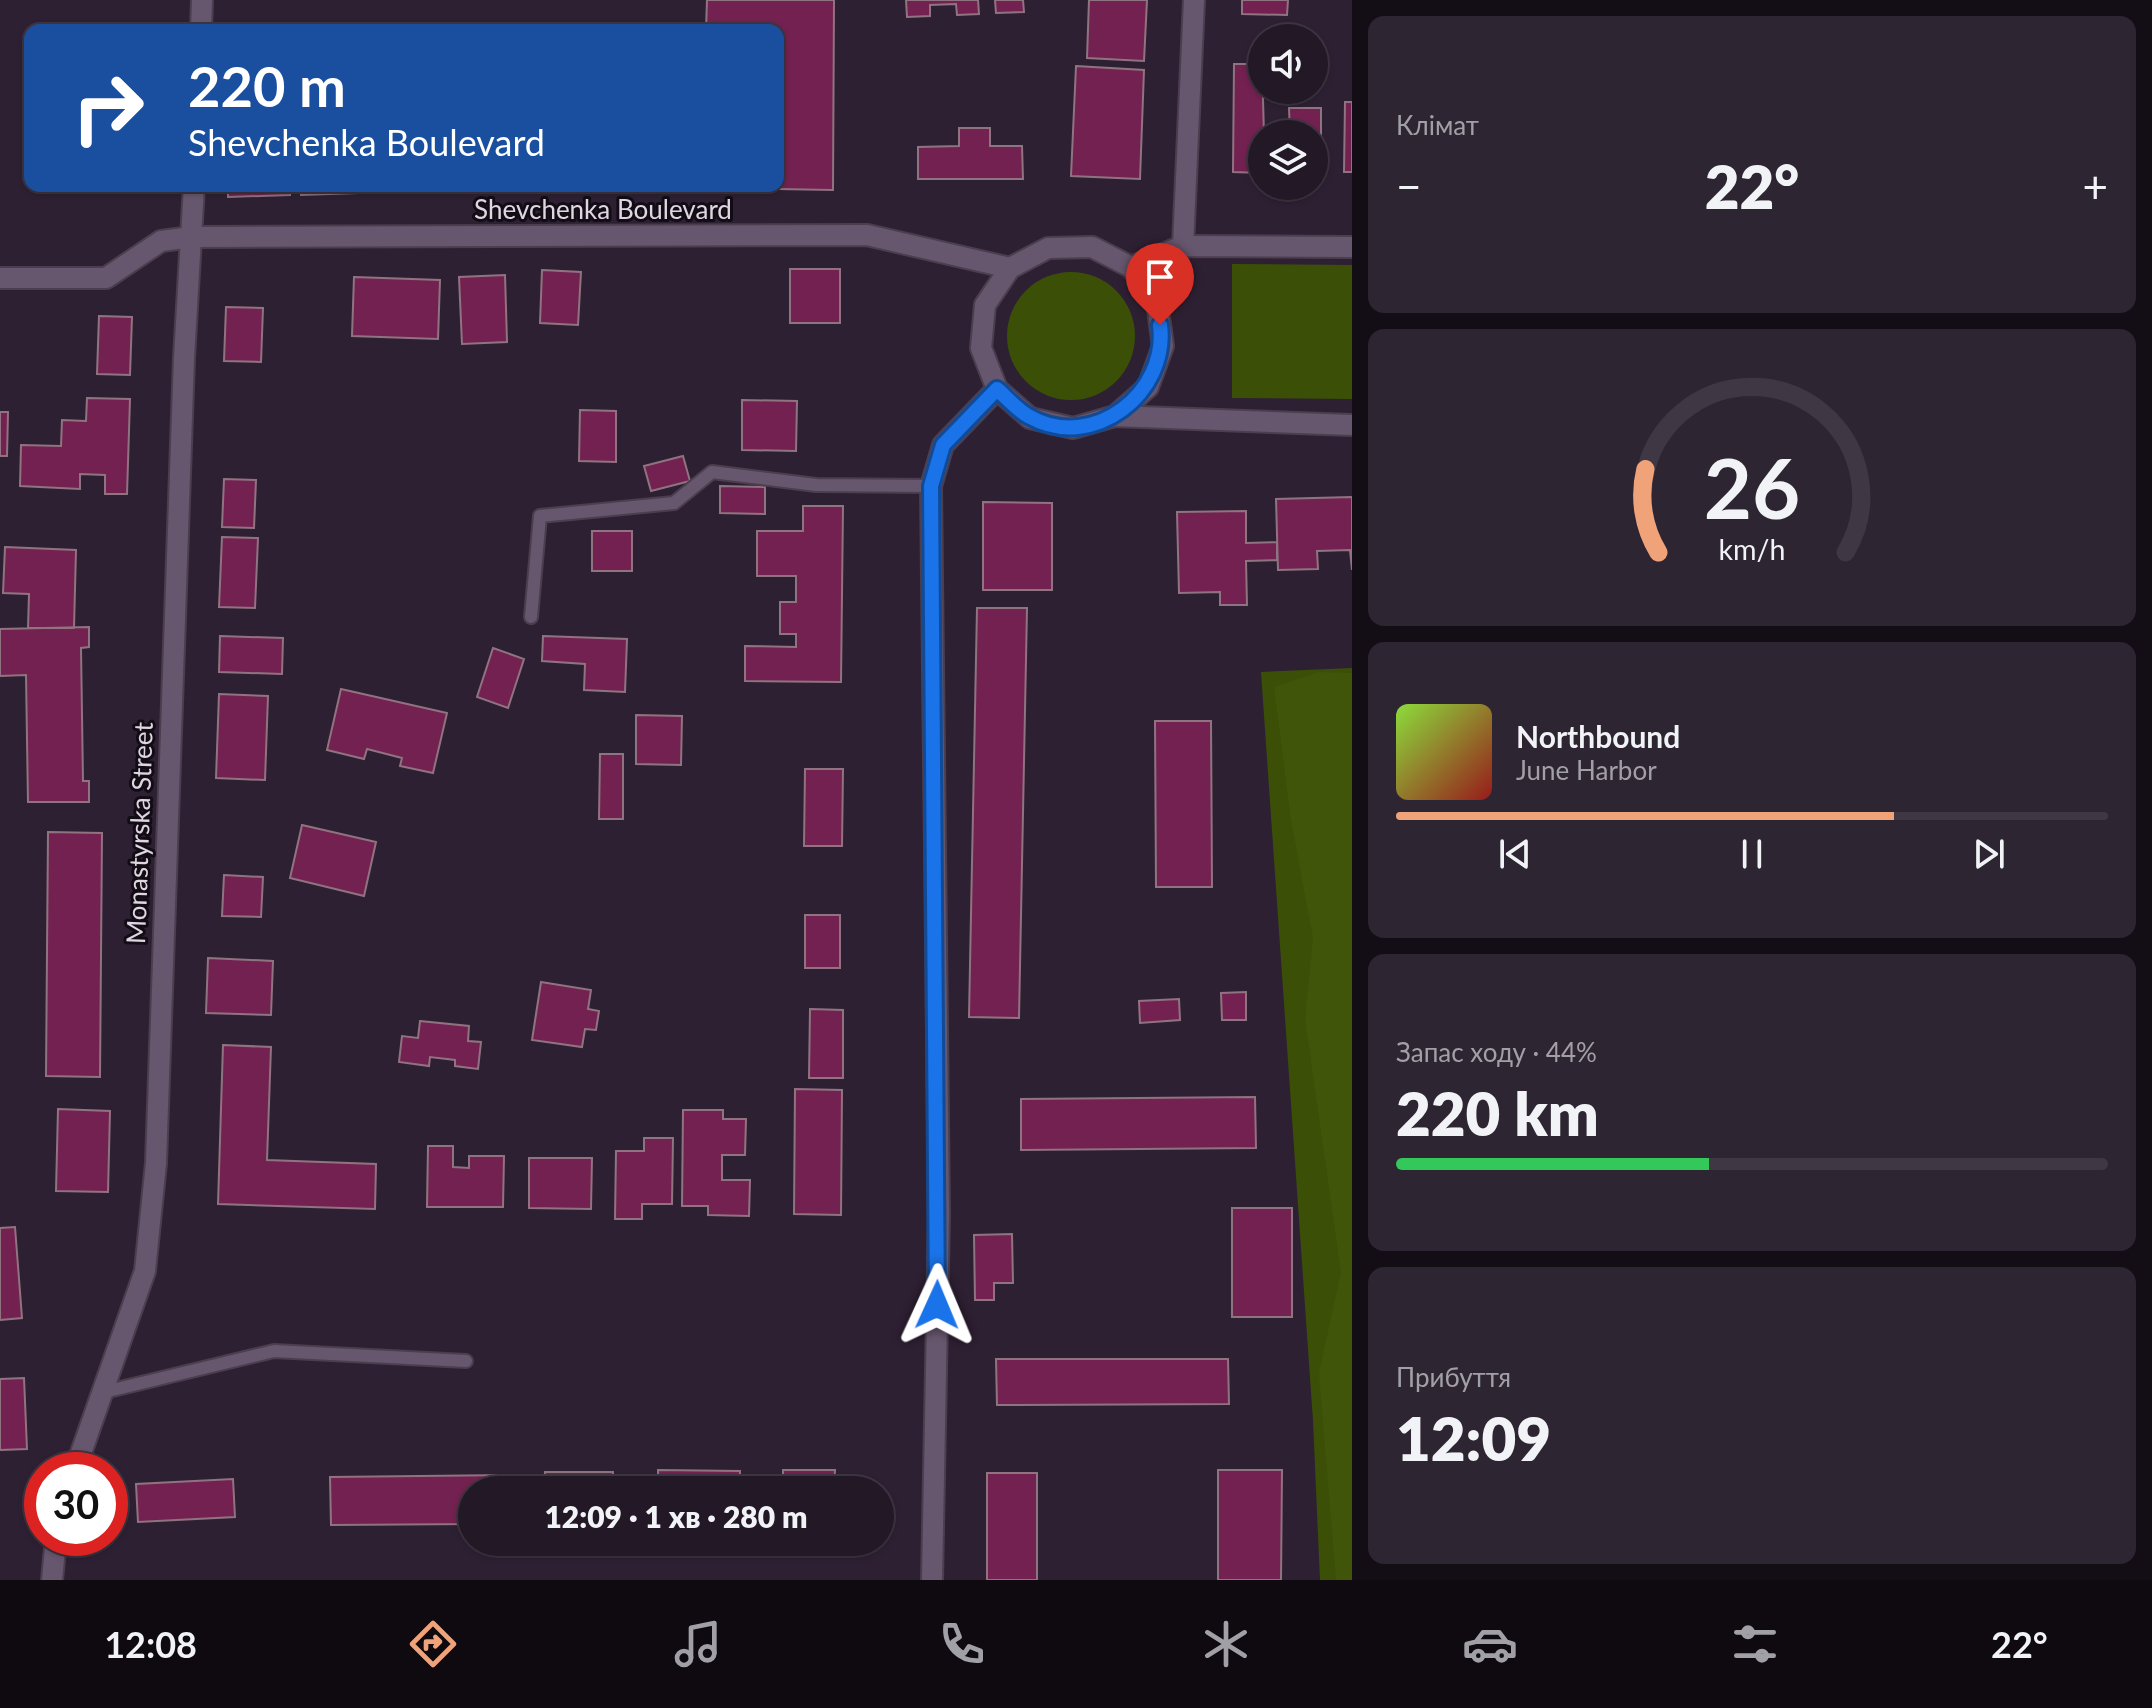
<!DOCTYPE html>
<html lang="uk">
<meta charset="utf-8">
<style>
:root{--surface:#221826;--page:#2e2532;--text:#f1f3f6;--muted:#a2a0a7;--line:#3f3743;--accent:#f0a279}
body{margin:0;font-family:Lato,sans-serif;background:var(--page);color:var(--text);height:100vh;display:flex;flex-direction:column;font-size:30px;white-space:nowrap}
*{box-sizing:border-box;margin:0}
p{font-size:26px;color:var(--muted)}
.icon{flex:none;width:44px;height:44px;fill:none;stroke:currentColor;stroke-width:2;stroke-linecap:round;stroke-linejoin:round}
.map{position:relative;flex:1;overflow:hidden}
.side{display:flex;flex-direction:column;gap:16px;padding:16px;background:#130d15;width:800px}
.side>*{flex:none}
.top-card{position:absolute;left:24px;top:24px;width:760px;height:168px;border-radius:16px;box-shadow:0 2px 6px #0004,0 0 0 2px var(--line);background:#1a4fa0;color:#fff;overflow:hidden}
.buttons{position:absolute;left:1248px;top:24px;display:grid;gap:16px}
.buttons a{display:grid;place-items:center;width:80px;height:80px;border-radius:50%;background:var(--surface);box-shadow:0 2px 6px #0004,0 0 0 2px var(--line);font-size:40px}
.speed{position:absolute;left:24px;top:1452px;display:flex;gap:16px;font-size:40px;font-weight:700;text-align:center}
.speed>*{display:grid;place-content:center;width:104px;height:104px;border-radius:50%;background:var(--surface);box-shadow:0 2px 6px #0004,0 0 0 2px var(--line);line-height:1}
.speed .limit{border:12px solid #d22;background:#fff;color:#111}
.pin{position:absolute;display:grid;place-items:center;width:68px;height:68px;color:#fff;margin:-82px -34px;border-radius:50% 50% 50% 0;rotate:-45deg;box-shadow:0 0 8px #0007}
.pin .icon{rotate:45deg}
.me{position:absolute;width:88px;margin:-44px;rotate:1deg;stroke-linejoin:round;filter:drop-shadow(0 0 6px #0008)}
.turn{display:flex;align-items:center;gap:28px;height:168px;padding:0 32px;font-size:36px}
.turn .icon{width:104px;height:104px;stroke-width:2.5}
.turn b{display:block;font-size:56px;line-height:68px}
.big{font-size:60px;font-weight:800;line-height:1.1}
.side .tile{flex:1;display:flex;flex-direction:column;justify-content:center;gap:12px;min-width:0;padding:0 28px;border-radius:16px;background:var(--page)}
.side .dial{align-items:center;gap:0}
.dial svg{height:208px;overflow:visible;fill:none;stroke:var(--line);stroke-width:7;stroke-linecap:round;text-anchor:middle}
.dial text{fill:var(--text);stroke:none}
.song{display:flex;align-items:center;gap:24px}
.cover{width:96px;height:96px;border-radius:12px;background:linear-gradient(135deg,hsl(90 70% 55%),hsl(0 70% 35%))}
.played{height:8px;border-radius:4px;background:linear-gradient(90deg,var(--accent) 70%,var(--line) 70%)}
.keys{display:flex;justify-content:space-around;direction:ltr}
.heat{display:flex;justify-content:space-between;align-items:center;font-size:44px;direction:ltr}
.charge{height:12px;border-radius:6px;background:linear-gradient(90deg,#34c759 44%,var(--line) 0)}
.trip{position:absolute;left:458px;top:1476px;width:436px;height:80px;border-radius:40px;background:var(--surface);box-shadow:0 2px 6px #0004,0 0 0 2px var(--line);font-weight:800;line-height:80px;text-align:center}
.dock{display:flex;height:128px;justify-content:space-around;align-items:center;background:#0e0a0f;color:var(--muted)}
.dock .icon{width:56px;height:56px}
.dock .active{color:var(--accent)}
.dock b{font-size:36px;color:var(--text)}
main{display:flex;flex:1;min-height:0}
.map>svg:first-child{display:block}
.green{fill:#3b4f07}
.forest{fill:#405509}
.building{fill:#732150;stroke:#907381;stroke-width:2}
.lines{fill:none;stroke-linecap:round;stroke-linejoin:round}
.lane-casing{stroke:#4b3e4e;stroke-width:16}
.street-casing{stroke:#4b3e4e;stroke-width:24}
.secondary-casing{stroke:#4b3e4e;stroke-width:24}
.lane{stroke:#67576e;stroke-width:12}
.street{stroke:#67576e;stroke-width:20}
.secondary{stroke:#67576e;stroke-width:20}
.route-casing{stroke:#114b97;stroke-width:20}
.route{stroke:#1a73e8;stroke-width:14}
.labels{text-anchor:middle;stroke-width:6;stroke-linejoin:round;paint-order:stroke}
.street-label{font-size:26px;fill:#e0d6e3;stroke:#120c15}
</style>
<main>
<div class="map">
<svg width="1352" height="1580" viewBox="0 0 1352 1580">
<rect width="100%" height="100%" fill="#2e2033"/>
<path class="green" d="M1232 264 1352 265V399L1232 398Z
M1007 336a64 64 0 1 1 128 0a64 64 0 1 1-128 0Z
M1352 668V1580H1320L1313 1421 1261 672Z"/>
<path class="forest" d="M1319 672 1352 673V1580H1336L1319 1373 1341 1272 1305 1019 1313 938 1290 814 1274 687Z"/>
<path class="building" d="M707 0H834L833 190 709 188 778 186V30H706Z
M906 0H978L979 14 957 15 956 4 930 5V16L907 17Z
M995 0H1023L1024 12 996 13Z
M1089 0H1147L1144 61 1087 58Z
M1242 0H1288L1287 15 1242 14Z
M1234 64H1262L1264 134H1290L1289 108H1321V173H1314V134H1262V173L1233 172Z
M1076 66 1144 70 1140 179 1071 176Z
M1345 102H1352V172H1344Z
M959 128H990V146H1022L1023 179H918V147L959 146Z
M228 186H290V195L228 197Z
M300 186H387L388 192 301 195Z
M387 186H465V189L388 192Z
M465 186H565L465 189Z
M790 269H840V323H790Z
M542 270 581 272 578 325 540 323Z
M505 275 507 342 462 344 459 277Z
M354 277 440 280 438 339 352 336Z
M226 307 263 308 261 362 224 361Z
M99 316 132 317 130 375 97 374Z
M87 398 130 399 127 494H105V475L80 474V489L20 486 21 445 61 446 62 420 86 421Z
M742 400 797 401 796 451 742 450Z
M580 410 616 411V462L579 461Z
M0 412H8L7 456H0Z
M683 456 690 481 651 491 644 466Z
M224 479 256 480 254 528 222 527Z
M720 486 765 487V514L720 513Z
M1352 497V570L1350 550 1317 551 1318 569 1278 570 1276 499Z
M983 502 1052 503V590H983Z
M803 506H843L841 682 745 681V646L796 647V634H780V602H796V576H757V531H803Z
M1246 511V543L1277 542V560L1246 561 1247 605H1220V592L1179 593 1177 512Z
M592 531H632V571H592Z
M222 537 258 538 255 608 219 607Z
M5 547 76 550 74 628H28L29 594 3 593Z
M977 608H1027L1019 1018 969 1017Z
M89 627V647L81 648 83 781H89V802H28L26 675 0 676V629Z
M220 636 283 638 282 674 219 672Z
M543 636 627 639 625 692 584 690 585 664 542 661Z
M493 648 524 659 508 708 477 697Z
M341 689 447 713 433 773 400 766 402 758 367 749 364 759 327 750Z
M219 694 268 696 265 780 216 778Z
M636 715 682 716 681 765 636 764Z
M1155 721H1211L1212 887H1156Z
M600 754H623V819H599Z
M805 769H843L842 846H804Z
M302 825 376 842 364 896 290 878Z
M48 832 102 833 100 1077 46 1076Z
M224 875 263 877 261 917 222 916Z
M805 915H840V968H805Z
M208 958 273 961 271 1015 206 1013Z
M541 982 591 990 588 1009 599 1011 596 1030 585 1029 582 1047 532 1040Z
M1246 992V1020H1222L1221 993Z
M1179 999 1180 1020 1140 1023 1139 1001Z
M810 1009 843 1010V1078H809Z
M420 1021 469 1026 468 1041 481 1042 478 1069 455 1066V1060L430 1057 429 1066 399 1062 402 1036 418 1038Z
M223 1045 271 1047 267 1160 376 1164 375 1209 218 1204Z
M795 1089 842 1090 841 1215 794 1214Z
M1255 1097 1256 1148 1021 1150V1099Z
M58 1109 110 1111 108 1192 56 1191Z
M683 1110H723V1119H746L745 1155H722V1180H750L749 1216 708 1215V1206H682Z
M644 1138H673L672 1204H642V1219H615L616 1151H644Z
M428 1146H453V1167L469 1168V1156H504L503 1207H427Z
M529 1158H592L591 1209 529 1208Z
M1232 1208H1292V1317H1232Z
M15 1227 22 1318 0 1320V1228Z
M1012 1234 1013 1283H994V1300H975L974 1235Z
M996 1359H1228L1229 1404 997 1405Z
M24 1378 27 1449 0 1450V1379Z
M658 1470 740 1471V1490H658Z
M783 1470H835L834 1490H783Z
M1218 1470H1282L1281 1580H1218Z
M545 1472H613L612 1490H544Z
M987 1473H1037V1580H987Z
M510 1475V1490H472V1524L331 1525 330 1477Z
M233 1479 235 1517 138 1522 136 1484Z"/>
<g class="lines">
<defs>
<path id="lane" d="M531 617 540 516 674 503 712 472 816 485 931 486
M104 1392 274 1351 466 1361"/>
<path id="street" d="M201 30 202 0
M1183 246 1194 0
M0 278H106L161 241 192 237 867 235 1010 268
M75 1470 145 1271 156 1163 184 358 194 186
M52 1580 56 1538
M932 1580 939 1213 931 486 943 445 997 389"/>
<path id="secondary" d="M1131 267 1183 246 1352 247
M1115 416 1148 387 1163 346 1157 303 1131 267 1092 247 1048 248 1010 268 985 305 981 348 997 389 1030 418 1073 428 1115 416 1352 425"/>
</defs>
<use href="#lane" class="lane-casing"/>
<use href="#street" class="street-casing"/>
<use href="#secondary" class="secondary-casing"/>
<use href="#lane" class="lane"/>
<use href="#street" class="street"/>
<use href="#secondary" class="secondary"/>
</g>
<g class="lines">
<defs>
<path id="route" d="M937 1305 931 486 943 445 997 389C1007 398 1018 411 1030 417 1093 452 1169 393 1160 325"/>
</defs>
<use href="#route" class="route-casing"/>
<use href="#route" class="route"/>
</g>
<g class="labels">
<g class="street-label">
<text x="603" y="219">Shevchenka Boulevard</text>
<text transform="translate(140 833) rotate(-88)" y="9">Monastyrska Street</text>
</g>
</g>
</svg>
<div class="buttons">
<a><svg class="icon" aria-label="sound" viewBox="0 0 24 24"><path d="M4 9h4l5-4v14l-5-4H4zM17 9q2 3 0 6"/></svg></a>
<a><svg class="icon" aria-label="layers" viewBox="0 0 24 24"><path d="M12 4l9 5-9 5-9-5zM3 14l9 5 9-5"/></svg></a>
</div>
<div class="speed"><div class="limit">30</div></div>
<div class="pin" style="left:1160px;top:325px;background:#d93025"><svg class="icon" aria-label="arrive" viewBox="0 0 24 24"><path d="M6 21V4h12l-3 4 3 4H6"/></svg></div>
<svg class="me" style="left:937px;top:1305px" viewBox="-20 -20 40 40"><path d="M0-17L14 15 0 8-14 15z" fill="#1a73e8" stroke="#fff" stroke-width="4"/></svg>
<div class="trip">12:09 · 1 хв · 280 m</div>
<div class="top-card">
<div class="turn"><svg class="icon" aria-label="right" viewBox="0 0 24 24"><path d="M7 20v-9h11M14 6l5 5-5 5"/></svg><div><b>220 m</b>Shevchenka Boulevard</div></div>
</div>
</div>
<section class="side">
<div class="tile"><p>Клімат</p>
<div class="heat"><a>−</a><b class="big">22°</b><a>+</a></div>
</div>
<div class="tile dial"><svg viewBox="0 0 100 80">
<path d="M14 69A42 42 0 1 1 86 69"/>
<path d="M14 69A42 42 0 0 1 9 37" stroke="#f0a279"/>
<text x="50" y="56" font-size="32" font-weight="700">26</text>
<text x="50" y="72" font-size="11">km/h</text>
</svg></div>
<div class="tile">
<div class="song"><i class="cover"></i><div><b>Northbound</b><p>June Harbor</p></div></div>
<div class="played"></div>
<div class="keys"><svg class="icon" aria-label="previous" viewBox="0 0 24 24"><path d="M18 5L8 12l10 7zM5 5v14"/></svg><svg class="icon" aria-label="pause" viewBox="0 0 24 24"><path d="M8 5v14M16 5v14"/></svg><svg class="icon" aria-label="next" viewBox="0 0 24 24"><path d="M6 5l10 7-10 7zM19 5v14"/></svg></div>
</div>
<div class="tile"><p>Запас ходу · 44%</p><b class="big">220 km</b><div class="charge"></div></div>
<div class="tile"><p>Прибуття</p><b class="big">12:09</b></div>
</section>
</main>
<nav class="dock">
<b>12:08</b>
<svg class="icon active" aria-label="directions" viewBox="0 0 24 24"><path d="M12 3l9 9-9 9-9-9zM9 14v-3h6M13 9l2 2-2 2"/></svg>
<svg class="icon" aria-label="music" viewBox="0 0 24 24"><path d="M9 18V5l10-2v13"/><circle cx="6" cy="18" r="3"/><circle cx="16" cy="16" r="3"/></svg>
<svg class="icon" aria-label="phone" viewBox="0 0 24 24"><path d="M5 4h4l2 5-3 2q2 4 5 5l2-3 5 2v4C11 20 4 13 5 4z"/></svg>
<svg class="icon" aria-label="climate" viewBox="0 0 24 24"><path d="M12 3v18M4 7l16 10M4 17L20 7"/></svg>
<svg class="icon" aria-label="car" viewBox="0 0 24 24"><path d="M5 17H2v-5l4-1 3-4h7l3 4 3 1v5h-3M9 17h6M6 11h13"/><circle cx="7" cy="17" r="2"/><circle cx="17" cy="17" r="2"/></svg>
<svg class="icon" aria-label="filters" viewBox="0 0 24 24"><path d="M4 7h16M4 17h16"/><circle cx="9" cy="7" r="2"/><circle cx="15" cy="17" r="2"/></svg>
<b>22°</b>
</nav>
